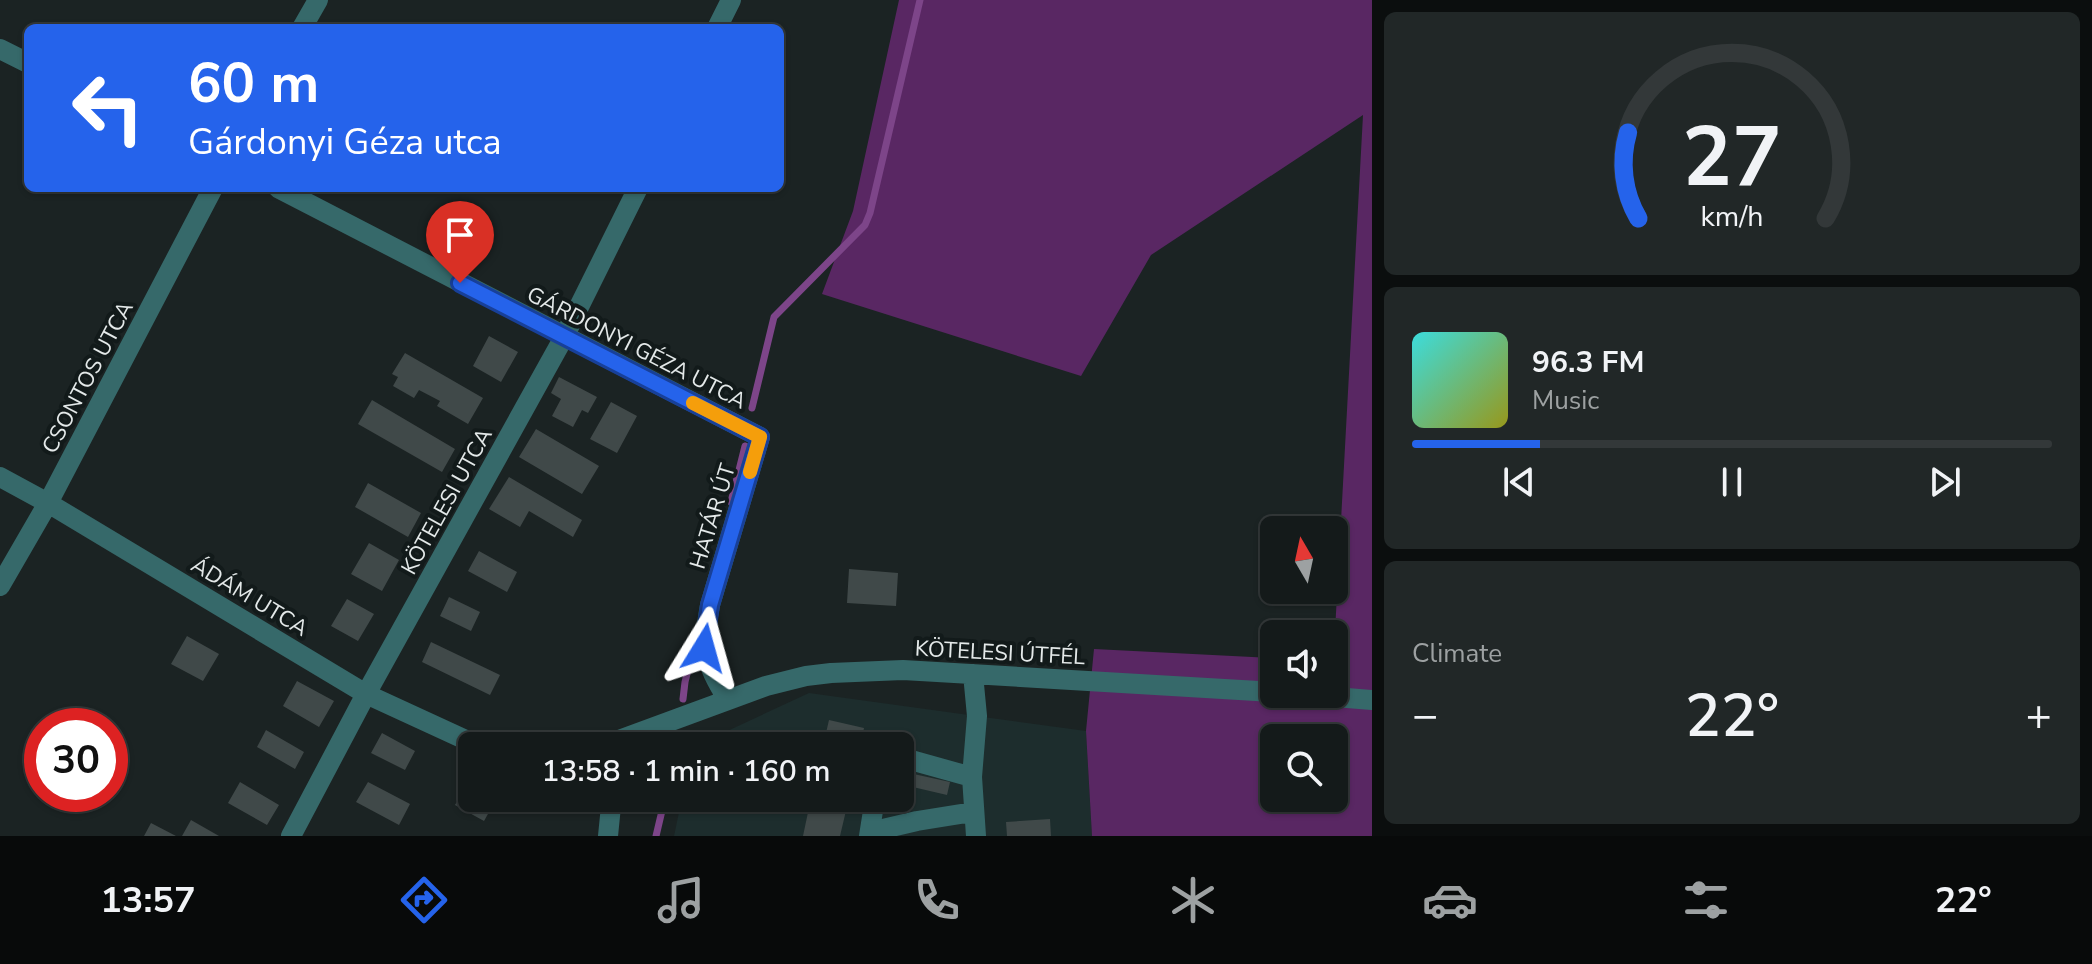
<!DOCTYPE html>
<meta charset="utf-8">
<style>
:root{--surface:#141a1a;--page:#212727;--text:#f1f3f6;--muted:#9da1a2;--line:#333839;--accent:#2563eb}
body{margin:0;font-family:"Nunito Sans",sans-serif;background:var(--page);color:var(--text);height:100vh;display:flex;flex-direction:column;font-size:30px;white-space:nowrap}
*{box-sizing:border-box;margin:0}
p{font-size:26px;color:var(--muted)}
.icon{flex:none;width:44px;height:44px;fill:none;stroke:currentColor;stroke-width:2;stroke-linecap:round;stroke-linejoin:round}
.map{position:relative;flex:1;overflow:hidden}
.panel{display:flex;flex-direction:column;gap:12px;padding:12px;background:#0b0e0e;width:720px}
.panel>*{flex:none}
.banner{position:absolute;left:24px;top:24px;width:760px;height:168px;border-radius:12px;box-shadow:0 2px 6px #0004,0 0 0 2px var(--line);background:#2563eb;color:#fff;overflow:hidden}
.needle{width:52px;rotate:351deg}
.buttons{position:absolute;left:1260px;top:516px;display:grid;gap:16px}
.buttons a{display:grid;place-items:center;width:88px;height:88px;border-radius:12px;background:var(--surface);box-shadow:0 2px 6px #0004,0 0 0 2px var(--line);font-size:40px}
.speed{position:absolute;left:24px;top:708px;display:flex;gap:16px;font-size:40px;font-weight:700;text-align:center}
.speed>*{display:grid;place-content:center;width:104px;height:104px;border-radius:50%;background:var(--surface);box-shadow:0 2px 6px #0004,0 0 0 2px var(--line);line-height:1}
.speed .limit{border:12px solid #d22;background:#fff;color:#111}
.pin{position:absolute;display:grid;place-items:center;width:68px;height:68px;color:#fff;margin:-82px -34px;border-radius:50% 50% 50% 0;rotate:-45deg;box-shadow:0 0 8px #0007}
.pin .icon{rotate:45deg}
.me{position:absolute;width:88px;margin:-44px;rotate:8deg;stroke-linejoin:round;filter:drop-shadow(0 0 6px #0008)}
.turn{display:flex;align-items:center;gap:28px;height:168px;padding:0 32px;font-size:36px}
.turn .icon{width:104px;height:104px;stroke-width:2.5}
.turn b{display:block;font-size:56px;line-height:68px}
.big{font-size:60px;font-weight:600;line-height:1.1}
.panel .card{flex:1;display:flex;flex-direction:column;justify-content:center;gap:12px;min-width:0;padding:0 28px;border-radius:12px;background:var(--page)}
.panel .dial{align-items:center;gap:0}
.dial svg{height:208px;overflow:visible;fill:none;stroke:var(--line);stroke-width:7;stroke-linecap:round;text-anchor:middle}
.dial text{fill:var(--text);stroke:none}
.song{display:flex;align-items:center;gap:24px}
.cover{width:96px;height:96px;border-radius:12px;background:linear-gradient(135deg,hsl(180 70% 55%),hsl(60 70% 35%))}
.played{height:8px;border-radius:4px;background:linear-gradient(90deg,var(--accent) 20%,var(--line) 20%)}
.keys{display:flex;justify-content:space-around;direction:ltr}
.heat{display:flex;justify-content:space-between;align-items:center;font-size:44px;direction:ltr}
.trip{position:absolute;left:458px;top:732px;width:456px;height:80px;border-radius:12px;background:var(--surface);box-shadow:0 2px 6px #0004,0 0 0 2px var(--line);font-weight:600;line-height:80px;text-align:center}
.tab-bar{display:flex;height:128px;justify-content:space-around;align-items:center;background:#080a0a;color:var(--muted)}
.tab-bar .icon{width:56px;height:56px}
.tab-bar .selected{color:var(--accent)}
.tab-bar b{font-size:36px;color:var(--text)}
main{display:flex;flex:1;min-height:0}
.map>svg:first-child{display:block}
.built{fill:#1d2d2d}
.green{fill:#592763;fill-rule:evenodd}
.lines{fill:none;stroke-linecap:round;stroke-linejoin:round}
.stream{stroke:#7d4589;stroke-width:7}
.building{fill:#404949}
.minor{stroke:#36696a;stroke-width:20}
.route-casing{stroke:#184099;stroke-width:20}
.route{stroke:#2563eb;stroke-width:14}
.slow{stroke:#f59e0b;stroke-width:14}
.labels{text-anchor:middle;stroke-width:8;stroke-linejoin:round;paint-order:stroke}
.street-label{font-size:22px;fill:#e4e9e9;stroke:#121a1a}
</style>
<main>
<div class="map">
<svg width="1372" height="836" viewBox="0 0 1372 836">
<rect width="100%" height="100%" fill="#1b2323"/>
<path class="built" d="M809 693 1086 731 1092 836H674L682 798H900V746H695Z"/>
<path class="green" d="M899 0H1372V836H1092L1086 731 1094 649 1274 658V694H1334V650L1363 115 1151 255 1081 376 822 294 853 211ZM1274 738H1334V798H1274Z"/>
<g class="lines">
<path class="stream" d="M752 408 774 317 865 225 870 213 920 0
M731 502 745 446
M683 699 685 682 698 630
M656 836 665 798"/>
</g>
<path class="building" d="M489 336 518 352 501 382 473 366Z
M405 353 483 398 468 424 437 406 440 401 419 390 414 398 393 386 398 377 392 374Z
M559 377 597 397 588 413 582 410 573 427 552 416 561 399 551 393Z
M372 400 455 449 442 472 358 424Z
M611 402 637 416 617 453 590 439Z
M536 429 599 466 582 494 519 457Z
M509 477 582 520 573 537 529 511 520 527 489 509Z
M368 483 421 513 408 537 355 507Z
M369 543 399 560 382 591 351 574Z
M479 551 517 572 507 592 468 571Z
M849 569 898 573 896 606 847 603Z
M449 597 480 612 471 631 440 616Z
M347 599 374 614 358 641 331 626Z
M187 636 219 654 203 681 171 664Z
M431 642 500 675 490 695 422 662Z
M297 681 334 701 319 727 283 706Z
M829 720 864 728 860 746H823Z
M266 730 304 752 295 769 257 747Z
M382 733 415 751 405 770 371 753Z
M900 771 950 782 947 795 900 784Z
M472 775V798H497L484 821 455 805Z
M240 782 279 805 267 825 228 803Z
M368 782 410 804 399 825 356 802Z
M811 798H849L840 836H803Z
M1050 819 1051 836H1007L1006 822Z
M191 820 219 836H182Z
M151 823 176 836H144Z"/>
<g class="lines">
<path class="minor" d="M302 28 318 0
M717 28 731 0
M0 49 28 63
M278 188 760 437 710 605C702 649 704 661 728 700
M0 477 48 503 366 694 479 746
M0 586 48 503 213 188
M973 674 977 716 972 777 976 836
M1298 694 1372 700
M603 746 766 686 806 676 831 673 903 670 1274 692
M900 757 972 777
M870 832 917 821 973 812
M291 836 366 694 564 337 638 188
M608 836 611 806 610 798
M869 836 875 798"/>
</g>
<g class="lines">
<defs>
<path id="route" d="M460 283 760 437 710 605 704 648"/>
</defs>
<use href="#route" class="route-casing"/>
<use href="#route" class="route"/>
<path class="slow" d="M693 403 760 437 750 472"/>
</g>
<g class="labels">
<g class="street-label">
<text transform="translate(637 347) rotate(27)" y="8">GÁRDONYI GÉZA UTCA</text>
<text transform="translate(87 377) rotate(-62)" y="8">CSONTOS UTCA</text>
<text transform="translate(446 501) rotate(-61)" y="8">KÖTELESI UTCA</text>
<text transform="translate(712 516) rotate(-73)" y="8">HATÁR ÚT</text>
<text transform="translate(250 596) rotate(31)" y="8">ÁDÁM UTCA</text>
<text transform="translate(1000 652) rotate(3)" y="8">KÖTELESI ÚTFÉL</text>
</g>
</g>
</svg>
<div class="buttons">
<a><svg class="needle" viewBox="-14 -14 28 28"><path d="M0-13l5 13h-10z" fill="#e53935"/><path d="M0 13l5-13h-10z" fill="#9da1a2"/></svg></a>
<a><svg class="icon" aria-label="sound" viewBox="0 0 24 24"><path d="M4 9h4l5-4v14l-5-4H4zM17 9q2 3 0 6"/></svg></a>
<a><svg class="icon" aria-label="search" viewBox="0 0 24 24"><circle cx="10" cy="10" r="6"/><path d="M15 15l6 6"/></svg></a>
</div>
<div class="speed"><div class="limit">30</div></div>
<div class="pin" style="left:460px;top:283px;background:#d93025"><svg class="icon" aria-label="arrive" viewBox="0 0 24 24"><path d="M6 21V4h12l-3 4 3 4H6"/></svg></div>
<svg class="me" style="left:704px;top:648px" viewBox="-20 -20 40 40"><path d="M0-17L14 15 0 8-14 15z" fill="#2563eb" stroke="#fff" stroke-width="4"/></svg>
<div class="trip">13:58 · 1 min · 160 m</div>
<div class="banner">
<div class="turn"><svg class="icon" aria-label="left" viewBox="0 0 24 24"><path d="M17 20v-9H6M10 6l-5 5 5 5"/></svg><div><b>60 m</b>Gárdonyi Géza utca</div></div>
</div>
</div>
<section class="panel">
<div class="card dial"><svg viewBox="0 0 100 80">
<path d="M14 69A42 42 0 1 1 86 69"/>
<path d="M14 69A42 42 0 0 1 10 36" stroke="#2563eb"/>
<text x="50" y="56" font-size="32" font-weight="700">27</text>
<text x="50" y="72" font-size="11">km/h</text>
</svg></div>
<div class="card">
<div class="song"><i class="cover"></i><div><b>96.3 FM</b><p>Music</p></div></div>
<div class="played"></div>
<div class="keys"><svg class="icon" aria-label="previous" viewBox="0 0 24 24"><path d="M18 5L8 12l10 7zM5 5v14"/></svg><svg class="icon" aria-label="pause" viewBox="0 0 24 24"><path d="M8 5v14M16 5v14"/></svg><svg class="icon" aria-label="next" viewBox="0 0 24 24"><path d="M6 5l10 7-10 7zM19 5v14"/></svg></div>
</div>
<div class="card"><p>Climate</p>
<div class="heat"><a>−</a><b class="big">22°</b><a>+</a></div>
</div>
</section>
</main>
<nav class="tab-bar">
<b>13:57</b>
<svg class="icon selected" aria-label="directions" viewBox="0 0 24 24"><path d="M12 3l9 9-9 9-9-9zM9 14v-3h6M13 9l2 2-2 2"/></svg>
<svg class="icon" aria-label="music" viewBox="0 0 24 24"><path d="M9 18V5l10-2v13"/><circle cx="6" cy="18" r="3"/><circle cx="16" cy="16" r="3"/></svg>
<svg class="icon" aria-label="phone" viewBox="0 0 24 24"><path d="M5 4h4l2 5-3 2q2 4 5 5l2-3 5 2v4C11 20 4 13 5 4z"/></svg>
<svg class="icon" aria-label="climate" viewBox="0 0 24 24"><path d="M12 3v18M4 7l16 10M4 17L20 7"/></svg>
<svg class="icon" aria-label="car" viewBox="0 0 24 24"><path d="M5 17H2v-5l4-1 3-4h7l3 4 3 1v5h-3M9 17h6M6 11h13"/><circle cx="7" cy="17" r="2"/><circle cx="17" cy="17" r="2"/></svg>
<svg class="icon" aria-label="filters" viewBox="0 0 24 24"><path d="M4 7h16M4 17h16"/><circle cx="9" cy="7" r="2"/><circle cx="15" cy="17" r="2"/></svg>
<b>22°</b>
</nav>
